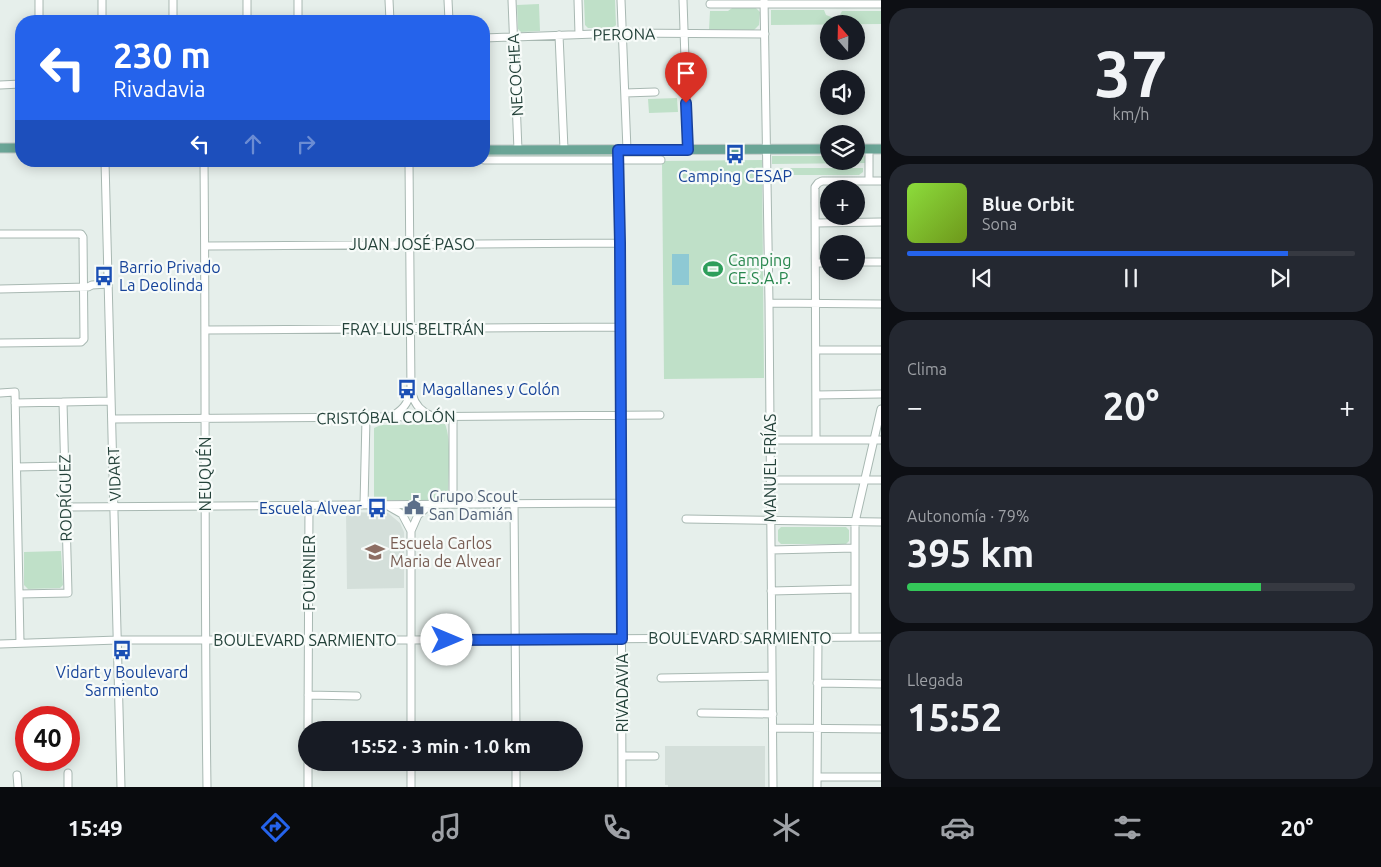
<!DOCTYPE html>
<html lang="es">
<meta charset="utf-8">
<style>
:root{--surface:#171b24;--page:#242831;--text:#f1f3f6;--muted:#9ea1a6;--line:#363941;--accent:#2563eb}
body{margin:0;font-family:Ubuntu,sans-serif;background:var(--page);color:var(--text);height:100vh;display:flex;flex-direction:column;font-size:19px;white-space:nowrap}
*{box-sizing:border-box;margin:0}
p{font-size:16px;color:var(--muted)}
.icon{flex:none;width:28px;height:28px;fill:none;stroke:currentColor;stroke-width:2;stroke-linecap:round;stroke-linejoin:round}
.map{position:relative;flex:1;overflow:hidden}
.side{display:flex;flex-direction:column;gap:8px;padding:8px;background:#0d0f14;width:500px}
.side>*{flex:none}
.guide{position:absolute;left:15px;top:15px;width:475px;height:152px;border-radius:20px;box-shadow:0 2px 12px #0003;background:#2563eb;color:#fff;overflow:hidden}
.needle{width:32px;rotate:340deg}
.fabs{position:absolute;left:820px;top:15px;display:grid;gap:10px}
.fabs a{display:grid;place-items:center;width:45px;height:45px;border-radius:50%;background:var(--surface);box-shadow:0 2px 12px #0003;font-size:25px}
.speed{position:absolute;left:15px;top:706px;display:flex;gap:10px;font-size:25px;font-weight:700;text-align:center}
.speed>*{display:grid;place-content:center;width:65px;height:65px;border-radius:50%;background:var(--surface);box-shadow:0 2px 12px #0003;line-height:1}
.speed .limit{border:8px solid #d22;background:#fff;color:#111}
.pin{position:absolute;display:grid;place-items:center;width:42px;height:42px;color:#fff;margin:-51px -21px;border-radius:50% 50% 50% 0;rotate:-45deg;box-shadow:0 0 5px #0007}
.pin .icon{rotate:45deg}
.me{position:absolute;width:55px;margin:-28px;rotate:90deg;stroke-linejoin:round;filter:drop-shadow(0 0 4px #0008)}
.turn{display:flex;align-items:center;gap:18px;height:105px;padding:0 15px;font-size:22px}
.turn .icon{width:65px;height:65px;stroke-width:2.5}
.turn b{display:block;font-size:35px;line-height:42px}
.lanes{display:flex;align-items:center;height:48px;padding:0 15px;background:#0003;justify-content:center;gap:25px;direction:ltr}
.lanes .off{opacity:.35}
.big{font-size:38px;font-weight:600;line-height:1.1}
.side .widget{flex:1;display:flex;flex-direction:column;justify-content:center;gap:8px;min-width:0;padding:0 18px;border-radius:20px;background:var(--page)}
.side .dial{align-items:center;gap:0}
.dial b{font-size:65px;line-height:1}
.song{display:flex;align-items:center;gap:15px}
.cover{width:60px;height:60px;border-radius:8px;background:linear-gradient(135deg,hsl(90 70% 55%),hsl(80 70% 35%))}
.played{height:5px;border-radius:2px;background:linear-gradient(90deg,var(--accent) 85%,var(--line) 85%)}
.keys{display:flex;justify-content:space-around;direction:ltr}
.heat{display:flex;justify-content:space-between;align-items:center;font-size:28px;direction:ltr}
.charge{height:8px;border-radius:4px;background:linear-gradient(90deg,#34c759 79%,var(--line) 0)}
.trip{position:absolute;left:298px;top:721px;width:285px;height:50px;border-radius:25px;background:var(--surface);box-shadow:0 2px 12px #0003;font-weight:600;line-height:50px;text-align:center}
.dock{display:flex;height:80px;justify-content:space-around;align-items:center;background:#090b0e;color:var(--muted)}
.dock .icon{width:35px;height:35px}
.dock .selected{color:var(--accent)}
.dock b{font-size:22px;color:var(--text)}
main{display:flex;flex:1;min-height:0}
.map>svg:first-child{display:block}
.built{fill:#d4dfda}
.green{fill:#bfe0c8}
.water{fill:#8ec9d4}
.lines{fill:none;stroke-linecap:round;stroke-linejoin:round}
.minor-casing{stroke:#a8b8b2;stroke-width:9}
.major-casing{stroke:#c2cac8;stroke-width:11}
.minor{stroke:#fff;stroke-width:7}
.major{stroke:#6aa596;stroke-width:9}
.route-casing{stroke:#184099;stroke-width:12}
.route{stroke:#2563eb;stroke-width:9}
.labels{text-anchor:middle;stroke-width:4.5;stroke-linejoin:round;paint-order:stroke}
.street-label{font-size:16px;fill:#24423a;stroke:#f7fbf9}
.transit-label{font-size:16px;fill:#164399;stroke:#f7fbf9}
.leisure-label{font-size:16px;fill:#27864d;stroke:#f7fbf9;text-anchor:start}
.service-label{font-size:16px;fill:#4e5e75;stroke:#f7fbf9;text-anchor:start}
.education-label{font-size:16px;fill:#785e54;stroke:#f7fbf9;text-anchor:start}
</style>
<main>
<div class="map">
<svg width="881" height="787" viewBox="0 0 881 787">
<rect width="100%" height="100%" fill="#e6efeb"/>
<path class="built" d="M346 512 388 513 400 523 404 532V588L347 589Z
M665 746H765V787H668V785H665Z"/>
<path class="green" d="M584 0H615L616 25 613 28H588L585 25Z
M539 4 540 31 521 32 518 29 517 5Z
M755 7 760 12 759 25 754 30H709L710 11H728L732 8Z
M771 10H824L826 15 834 18 840 15 842 11H881V24L771 25Z
M677 98 678 112 649 113 648 99Z
M484 154H614V158H484Z
M622 154H664L663 158H622Z
M772 156H829V161H856V156H865V163L772 164Z
M762 160 764 378 664 379 662 161Z
M777 168H863V172L859 175H777Z
M445 424C452 440 448 478 448 496L446 501 378 500 374 497V428L381 425Z
M781 527H846L849 530V541L846 544H781L778 541V530Z
M61 551 63 585 60 588 28 589 24 585V552Z"/>
<path class="water" d="M672 254H689V285H672Z"/>
<g class="lines">
<defs>
<path id="minor" d="M39 0V21
M102 0V21
M298 0V21
M389 0 390 21
M448 0 449 21
M512 0 518 150
M578 0 579 34
M621 0 627 150
M683 0 688 149
M764 0 769 303 773 787
M710 4H881
M173 21V0
M247 21V0
M559 35 564 149
M484 38 622 33 765 34
M0 85 21 84
M625 93 655 92
M869 149V181
M617 150 620 243 622 787
M484 160H661
M105 161 121 787
M204 161C206 370 204 578 207 787
M816 223 881 222
M0 234H81L83 237 84 339 81 342 0 343
M205 246 620 243
M856 262H881
M816 263H829
M0 289 88 287 92 285 108 284
M769 303 881 304
M205 330 621 327
M816 350H881
M0 393 15 392 20 643
M412 394C415 405 421 412 432 416
M816 395 881 394
M15 403 111 401
M390 417C402 411 408 404 411 391L409 161
M112 419 660 415
M770 440H881
M816 440 815 187 818 183 822 181H881
M17 467 65 466
M770 480H881
M453 504V417
M514 504 516 730
M364 505 366 418
M388 506 402 514 411 531V730
M66 507 621 503
M686 519 881 522
M411 531 418 515 431 504
M771 550 855 548
M771 591 855 589
M19 594 68 593 63 402
M855 637V522L881 409
M0 644 118 640H411L881 637
M661 678 772 676
M817 683 881 684
M308 695 357 696
M701 713 773 714
M773 728 881 729
M308 730 309 505
M622 756H655
M411 762V787
M516 762V787
M68 773V787
M17 775 18 787
M817 777H881
M308 787V762
M817 787 818 637"/>
<path id="major" d="M0 148H21
M856 149H881
M484 150 829 149"/>
</defs>
<use href="#minor" class="minor-casing"/>
<use href="#major" class="major-casing"/>
<use href="#minor" class="minor"/>
<use href="#major" class="major"/>
</g>
<g class="lines">
<defs>
<path id="route" d="M447 640 622 639 620 243 618 150H688L686 103"/>
</defs>
<use href="#route" class="route-casing"/>
<use href="#route" class="route"/>
</g>
<defs>
<symbol id="bus-bare" viewBox="-9 -9 18 18"><path d="M-5-6H5V4H4V6H2V4H-2V6H-4V4H-5ZM-3.5-4V0h7V-4ZM-3.5 1.2v1.5H-2V1.2ZM2 1.2v1.5H3.5V1.2Z" fill="#1a4fb4" stroke="#f7fbf9" stroke-width="2.5" paint-order="stroke"/></symbol>
<symbol id="stadium-bare" viewBox="-9 -9 18 18"><path d="M0-5a6.5 5 0 1 0 0 10a6.5 5 0 1 0 0-10ZM-3.5-1.8h7v3.6h-7Z" fill="#2e9e5b" stroke="#f7fbf9" stroke-width="2.5" paint-order="stroke"/></symbol>
<symbol id="civic-bare" viewBox="-9 -9 18 18"><path d="M-.6-6.5H3V-4.5H.6V-3L4-1V1h2V6H-6V1h2V-1L-.6-3ZM-1.2 2.5V6h2.4V2.5Z" fill="#5c6f8a" stroke="#f7fbf9" stroke-width="2.5" paint-order="stroke"/></symbol>
<symbol id="school-bare" viewBox="-9 -9 18 18"><path d="M0-5L7-2L0 1L-7-2ZM-4 1L0 2.5L4 1V4Q0 6-4 4Z" fill="#8d6e63" stroke="#f7fbf9" stroke-width="2.5" paint-order="stroke"/></symbol>
</defs>
<g fill-rule="evenodd">
<use href="#bus-bare" x="721" y="140" width="28" height="28"/>
<use href="#stadium-bare" x="699" y="255" width="28" height="28"/>
<use href="#bus-bare" x="90" y="262" width="28" height="28"/>
<use href="#bus-bare" x="393" y="375" width="28" height="28"/>
<use href="#civic-bare" x="400" y="491" width="28" height="28"/>
<use href="#bus-bare" x="363" y="494" width="28" height="28"/>
<use href="#school-bare" x="361" y="538" width="28" height="28"/>
<use href="#bus-bare" x="108" y="636" width="28" height="28"/>
</g>
<g class="labels">
<g class="street-label">
<text transform="translate(624 34) rotate(-1)" y="6">PERONA</text>
<text transform="translate(515 75) rotate(-93)" y="6">NECOCHEA</text>
<text x="412" y="250">JUAN JOSÉ PASO</text>
<text x="413" y="335">FRAY LUIS BELTRÁN</text>
<text transform="translate(386 417) rotate(-1)" y="6">CRISTÓBAL COLÓN</text>
<text transform="translate(770 468) rotate(-90)" y="6">MANUEL FRÍAS</text>
<text transform="translate(114 474) rotate(-92)" y="6">VIDART</text>
<text transform="translate(205 474) rotate(-90)" y="6">NEUQUÉN</text>
<text transform="translate(65 498) rotate(-91)" y="6">RODRÍGUEZ</text>
<text transform="translate(309 573) rotate(-90)" y="6">FOURNIER</text>
<text x="740" y="644">BOULEVARD SARMIENTO</text>
<text x="305" y="646">BOULEVARD SARMIENTO</text>
<text transform="translate(622 693) rotate(-90)" y="6">RIVADAVIA</text>
</g>
<g class="transit-label">
<text x="735" y="182">Camping CESAP</text>
<text x="119" y="273" text-anchor="start">Barrio Privado<tspan x="119" dy="18">La Deolinda</tspan></text>
<text x="422" y="395" text-anchor="start">Magallanes y Colón</text>
<text x="362" y="514" text-anchor="end">Escuela Alvear</text>
<text x="122" y="678">Vidart y Boulevard<tspan x="122" dy="18">Sarmiento</tspan></text>
</g>
<g class="leisure-label">
<text x="728" y="266">Camping<tspan x="728" dy="18">CE.S.A.P.</tspan></text>
</g>
<g class="service-label">
<text x="429" y="502">Grupo Scout<tspan x="429" dy="18">San Damián</tspan></text>
</g>
<g class="education-label">
<text x="390" y="549">Escuela Carlos<tspan x="390" dy="18">Maria de Alvear</tspan></text>
</g>
</g>
</svg>
<div class="fabs">
<a><svg class="needle" viewBox="-14 -14 28 28"><path d="M0-13l5 13h-10z" fill="#e53935"/><path d="M0 13l5-13h-10z" fill="#9ea1a6"/></svg></a>
<a><svg class="icon" aria-label="sound" viewBox="0 0 24 24"><path d="M4 9h4l5-4v14l-5-4H4zM17 9q2 3 0 6"/></svg></a>
<a><svg class="icon" aria-label="layers" viewBox="0 0 24 24"><path d="M12 4l9 5-9 5-9-5zM3 14l9 5 9-5"/></svg></a>
<a>+</a>
<a>−</a>
</div>
<div class="speed"><div class="limit">40</div></div>
<div class="pin" style="left:686px;top:103px;background:#d93025"><svg class="icon" aria-label="arrive" viewBox="0 0 24 24"><path d="M6 21V4h12l-3 4 3 4H6"/></svg></div>
<svg class="me" style="left:447px;top:640px" viewBox="-20 -20 40 40"><circle r="19" fill="#fff"/><path d="M0-13L10 11 0 6-10 11z" fill="#2563eb"/></svg>
<div class="trip">15:52 · 3 min · 1.0 km</div>
<div class="guide">
<div class="turn"><svg class="icon" aria-label="left" viewBox="0 0 24 24"><path d="M17 20v-9H6M10 6l-5 5 5 5"/></svg><div><b>230 m</b>Rivadavia</div></div>
<div class="lanes"><svg class="icon" aria-label="left" viewBox="0 0 24 24"><path d="M17 20v-9H6M10 6l-5 5 5 5"/></svg><svg class="icon off" aria-label="ahead" viewBox="0 0 24 24"><path d="M12 20V5M6 11l6-6 6 6"/></svg><svg class="icon off" aria-label="right" viewBox="0 0 24 24"><path d="M7 20v-9h11M14 6l5 5-5 5"/></svg></div>
</div>
</div>
<section class="side">
<div class="widget dial"><b>37</b><p>km/h</p></div>
<div class="widget">
<div class="song"><i class="cover"></i><div><b>Blue Orbit</b><p>Sona</p></div></div>
<div class="played"></div>
<div class="keys"><svg class="icon" aria-label="previous" viewBox="0 0 24 24"><path d="M18 5L8 12l10 7zM5 5v14"/></svg><svg class="icon" aria-label="pause" viewBox="0 0 24 24"><path d="M8 5v14M16 5v14"/></svg><svg class="icon" aria-label="next" viewBox="0 0 24 24"><path d="M6 5l10 7-10 7zM19 5v14"/></svg></div>
</div>
<div class="widget"><p>Clima</p>
<div class="heat"><a>−</a><b class="big">20°</b><a>+</a></div>
</div>
<div class="widget"><p>Autonomía · 79%</p><b class="big">395 km</b><div class="charge"></div></div>
<div class="widget"><p>Llegada</p><b class="big">15:52</b></div>
</section>
</main>
<nav class="dock">
<b>15:49</b>
<svg class="icon selected" aria-label="directions" viewBox="0 0 24 24"><path d="M12 3l9 9-9 9-9-9zM9 14v-3h6M13 9l2 2-2 2"/></svg>
<svg class="icon" aria-label="music" viewBox="0 0 24 24"><path d="M9 18V5l10-2v13"/><circle cx="6" cy="18" r="3"/><circle cx="16" cy="16" r="3"/></svg>
<svg class="icon" aria-label="phone" viewBox="0 0 24 24"><path d="M5 4h4l2 5-3 2q2 4 5 5l2-3 5 2v4C11 20 4 13 5 4z"/></svg>
<svg class="icon" aria-label="climate" viewBox="0 0 24 24"><path d="M12 3v18M4 7l16 10M4 17L20 7"/></svg>
<svg class="icon" aria-label="car" viewBox="0 0 24 24"><path d="M5 17H2v-5l4-1 3-4h7l3 4 3 1v5h-3M9 17h6M6 11h13"/><circle cx="7" cy="17" r="2"/><circle cx="17" cy="17" r="2"/></svg>
<svg class="icon" aria-label="filters" viewBox="0 0 24 24"><path d="M4 7h16M4 17h16"/><circle cx="9" cy="7" r="2"/><circle cx="15" cy="17" r="2"/></svg>
<b>20°</b>
</nav>
